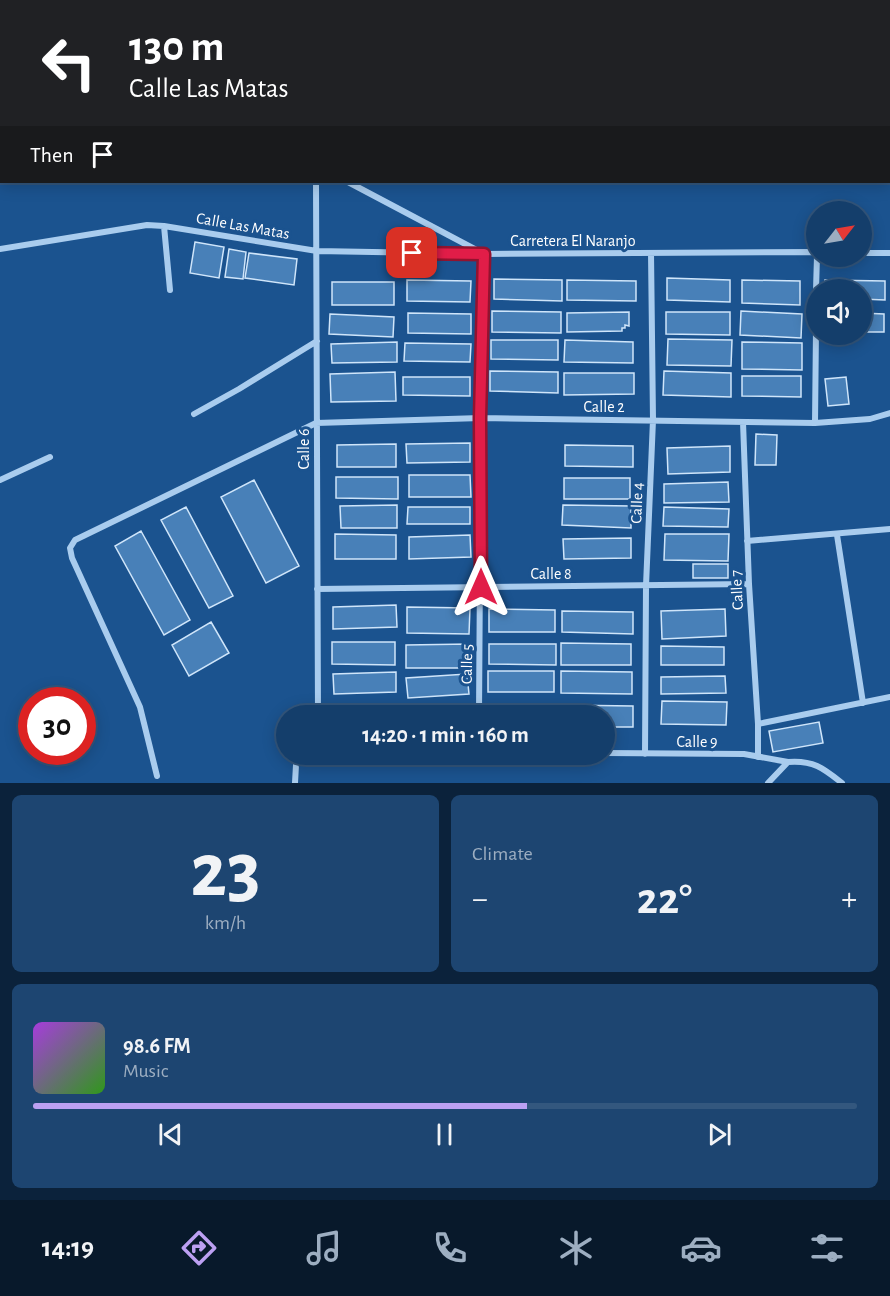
<!DOCTYPE html>
<meta charset="utf-8">
<style>
:root{--surface:#143e6b;--page:#1d4571;--text:#f1f3f6;--muted:#9daec1;--line:#33577e;--accent:#bca0f2}
body{margin:0;font-family:"Alegreya Sans",sans-serif;background:var(--page);color:var(--text);height:100vh;display:flex;flex-direction:column;font-size:22px;white-space:nowrap}
*{box-sizing:border-box;margin:0}
p{font-size:20px;color:var(--muted)}
.icon{flex:none;width:33px;height:33px;fill:none;stroke:currentColor;stroke-width:2;stroke-linecap:round;stroke-linejoin:round}
.map{position:relative;height:783px;overflow:hidden}
.sheet{display:flex;flex-direction:column;gap:12px;padding:12px;background:#0b223b;flex:1}
.sheet>*{flex:none}
.top-card{position:absolute;left:0px;top:0px;width:891px;height:183px;box-shadow:0 3px 15px #0003,0 0 0 2px var(--line);background:#202124;color:#fff;overflow:hidden}
.needle{width:39px;rotate:59deg}
.tools{position:absolute;left:806px;top:201px;display:grid;gap:12px}
.tools a{display:grid;place-items:center;width:66px;height:66px;border-radius:50%;background:var(--surface);box-shadow:0 3px 15px #0003,0 0 0 2px var(--line);font-size:30px}
.speed{position:absolute;left:18px;top:687px;display:flex;gap:12px;font-size:30px;font-weight:700;text-align:center}
.speed>*{display:grid;place-content:center;width:78px;height:78px;border-radius:50%;background:var(--surface);box-shadow:0 3px 15px #0003,0 0 0 2px var(--line);line-height:1}
.speed .limit{border:9px solid #d22;background:#fff;color:#111}
.pin{position:absolute;display:grid;place-items:center;width:51px;height:51px;color:#fff;margin:-26px;border-radius:12px;box-shadow:0 3px 9px #0006}
.me{position:absolute;width:66px;margin:-33px;rotate:0deg;stroke-linejoin:round;filter:drop-shadow(0 0 4px #0008)}
.turn{display:flex;align-items:center;gap:21px;height:126px;padding:0 30px;font-size:27px}
.turn .icon{width:78px;height:78px;stroke-width:2.5}
.turn b{display:block;font-size:42px;line-height:51px}
.then{display:flex;align-items:center;height:57px;padding:0 30px;background:#0003;gap:12px;font-size:22px}
.big{font-size:45px;font-weight:600;line-height:1.1}
.sheet .card{flex:1;display:flex;flex-direction:column;justify-content:center;gap:9px;min-width:0;padding:0 21px;border-radius:9px;background:var(--page)}
.sheet .dial{align-items:center;gap:0}
.dial b{font-size:78px;line-height:1}
.song{display:flex;align-items:center;gap:18px}
.cover{width:72px;height:72px;border-radius:9px;background:linear-gradient(135deg,hsl(280 70% 55%),hsl(110 70% 35%))}
.played{height:6px;border-radius:3px;background:linear-gradient(90deg,var(--accent) 60%,var(--line) 60%)}
.keys{display:flex;justify-content:space-around;direction:ltr}
.heat{display:flex;justify-content:space-between;align-items:center;font-size:33px;direction:ltr}
.sheet .tiles{flex:1;display:grid;gap:12px;grid-template-columns:1fr 1fr}
.card:last-child{grid-column:span 2}
.trip{position:absolute;left:276px;top:705px;width:339px;height:60px;border-radius:30px;background:var(--surface);box-shadow:0 3px 15px #0003,0 0 0 2px var(--line);font-weight:600;line-height:60px;text-align:center}
.tab-bar{display:flex;height:96px;justify-content:space-around;align-items:center;background:#08192b;color:var(--muted)}
.tab-bar .icon{width:42px;height:42px}
.tab-bar .active{color:var(--accent)}
.tab-bar b{font-size:27px;color:var(--text)}
.map>svg:first-child{display:block}
.building{fill:#4880b8;stroke:#cfe5fa;stroke-width:1.5}
.lines{fill:none;stroke-linecap:round;stroke-linejoin:round}
.street{stroke:#a9ccee;stroke-width:6}
.route-casing{stroke:#92132f;stroke-width:15}
.route{stroke:#e11d48;stroke-width:10}
.labels{text-anchor:middle;stroke-width:6;stroke-linejoin:round;paint-order:stroke}
.street-label{font-size:16px;fill:#fff;stroke:#1b538f}
</style>
<div class="map">
<svg width="890" height="783" viewBox="0 0 890 783">
<rect width="100%" height="100%" fill="#1b538f"/>
<path class="building" d="M195 242 224 247 219 278 190 273Z
M229 249 246 252 243 279 225 277Z
M249 253 297 259 294 285 245 278Z
M667 278 730 280V302L667 300Z
M494 279 562 280V301L494 299Z
M407 280 471 281 470 302 407 301Z
M567 280 636 281V301L567 300Z
M742 280 800 281V305L742 303Z
M825 280 885 281V300L861 299V290H825Z
M332 282H394V305H332Z
M492 311 561 312V333L492 332Z
M741 311 802 314 801 338 740 335Z
M629 312V326L625 325V328H622V331L567 332V313Z
M666 312H730V335L666 334Z
M408 313 471 314V334L408 333Z
M861 313 884 314V332H861Z
M330 314 394 317 393 337 329 334Z
M668 339 732 340 731 366 667 365Z
M491 340H558V360L491 359Z
M565 340 633 342V363L564 362Z
M397 342V362L332 363 331 344Z
M742 342 802 343V370L742 369Z
M405 343 471 344 470 362 404 361Z
M490 371 558 372V393L490 391Z
M664 371 731 373V397L663 395Z
M395 372 396 401 331 402 330 374Z
M564 373H634V394L564 395Z
M742 376H801V397L742 396Z
M403 377H470V396L403 395Z
M846 377 849 404 828 406 825 379Z
M756 434 777 435 776 465H755Z
M470 443V462L407 463 406 444Z
M396 444V467H337V445Z
M565 445 633 446V467L565 466Z
M730 446V472L668 474 667 448Z
M409 475H470L471 497H409Z
M336 477H398V499L336 498Z
M564 478H630V499H564Z
M254 480 299 566 266 583 221 497Z
M728 482 729 502 664 503V484Z
M397 505V528H341L340 506Z
M563 505 631 506V528L562 525Z
M186 507 233 596 209 608 161 520Z
M408 507H470V524H407Z
M664 507 729 509 728 527 663 526Z
M141 531 190 620 164 635 115 546Z
M335 534 396 535V559H335Z
M665 534H729L728 561 664 560Z
M470 535 471 557 409 559V537Z
M631 538V558L564 559 563 539Z
M693 564H728V578H693Z
M396 605 397 627 333 629V607Z
M407 607 470 608 469 634 407 633Z
M489 609 555 610V632H489Z
M725 609 726 636 662 639 661 611Z
M562 611 633 612V634L562 632Z
M211 622 229 653 189 676 172 645Z
M332 642H395V665L332 664Z
M561 643 631 644V665H561Z
M469 644V668H406V645Z
M489 644H556V665L489 664Z
M661 646 724 647V665H661Z
M488 671H554V692H488Z
M561 671 632 672V694L561 693Z
M396 672V692L334 694 333 674Z
M467 674 469 694 408 698 406 678Z
M725 676 726 693 661 694V677Z
M662 701 727 702 726 725 661 724Z
M395 704V716H338L337 705Z
M469 704 470 716H406V705Z
M489 704H555L554 716H489Z
M562 705 633 706V727H604V716H562Z
M819 722 823 743 773 752 769 731Z"/>
<g class="lines">
<path class="street" d="M81 0V2
M0 28H2
M316 182 318 716
M348 182 484 254 816 252
M164 226 170 290
M0 249 147 225 164 226 317 251 484 254 481 418 479 716
M861 253H890
M816 290 817 256
M194 414 239 389 317 341
M743 422 749 584 758 724V757
M815 423 816 329
M0 480 50 457
M837 535 863 703
M747 541 890 529
M317 589 749 584
M758 724 890 697
M604 753 744 754 788 762
M645 754 646 586 653 420 651 253
M157 776 140 707 72 558 70 548 75 540 316 423 481 418 815 423 870 419 890 413
M295 783 296 765 305 754
M768 783 788 762C813 760 823 768 842 783"/>
</g>
<g class="lines">
<defs>
<path id="route" d="M412 253 484 254 480 418 481 587"/>
</defs>
<use href="#route" class="route-casing"/>
<use href="#route" class="route"/>
</g>
<g class="labels">
<g class="street-label">
<text transform="translate(243 225) rotate(10)" y="6">Calle Las Matas</text>
<text x="573" y="246">Carretera El Naranjo</text>
<text x="604" y="412">Calle 2</text>
<text transform="translate(303 449) rotate(-90)" y="6">Calle 6</text>
<text transform="translate(636 503) rotate(-88)" y="6">Calle 4</text>
<text x="551" y="579">Calle 8</text>
<text transform="translate(736 590) rotate(-93)" y="6">Calle 7</text>
<text transform="translate(466 664) rotate(-89)" y="6">Calle 5</text>
<text x="697" y="747">Calle 9</text>
</g>
</g>
</svg>
<div class="tools">
<a><svg class="needle" viewBox="-14 -14 28 28"><path d="M0-13l5 13h-10z" fill="#e53935"/><path d="M0 13l5-13h-10z" fill="#9daec1"/></svg></a>
<a><svg class="icon" aria-label="sound" viewBox="0 0 24 24"><path d="M4 9h4l5-4v14l-5-4H4zM17 9q2 3 0 6"/></svg></a>
</div>
<div class="speed"><div class="limit">30</div></div>
<div class="pin" style="left:412px;top:253px;background:#d93025"><svg class="icon" aria-label="arrive" viewBox="0 0 24 24"><path d="M6 21V4h12l-3 4 3 4H6"/></svg></div>
<svg class="me" style="left:481px;top:587px" viewBox="-20 -20 40 40"><path d="M0-17L14 15 0 8-14 15z" fill="#e11d48" stroke="#fff" stroke-width="4"/></svg>
<div class="trip">14:20 · 1 min · 160 m</div>
<div class="top-card">
<div class="turn"><svg class="icon" aria-label="left" viewBox="0 0 24 24"><path d="M17 20v-9H6M10 6l-5 5 5 5"/></svg><div><b>130 m</b>Calle Las Matas</div></div>
<div class="then">Then<svg class="icon" aria-label="arrive" viewBox="0 0 24 24"><path d="M6 21V4h12l-3 4 3 4H6"/></svg></div>
</div>
</div>
<section class="sheet">
<div class="tiles">
<div class="card dial"><b>23</b><p>km/h</p></div>
<div class="card"><p>Climate</p>
<div class="heat"><a>−</a><b class="big">22°</b><a>+</a></div>
</div>
<div class="card">
<div class="song"><i class="cover"></i><div><b>98.6 FM</b><p>Music</p></div></div>
<div class="played"></div>
<div class="keys"><svg class="icon" aria-label="previous" viewBox="0 0 24 24"><path d="M18 5L8 12l10 7zM5 5v14"/></svg><svg class="icon" aria-label="pause" viewBox="0 0 24 24"><path d="M8 5v14M16 5v14"/></svg><svg class="icon" aria-label="next" viewBox="0 0 24 24"><path d="M6 5l10 7-10 7zM19 5v14"/></svg></div>
</div>
</div>
</section>
<nav class="tab-bar">
<b>14:19</b>
<svg class="icon active" aria-label="directions" viewBox="0 0 24 24"><path d="M12 3l9 9-9 9-9-9zM9 14v-3h6M13 9l2 2-2 2"/></svg>
<svg class="icon" aria-label="music" viewBox="0 0 24 24"><path d="M9 18V5l10-2v13"/><circle cx="6" cy="18" r="3"/><circle cx="16" cy="16" r="3"/></svg>
<svg class="icon" aria-label="phone" viewBox="0 0 24 24"><path d="M5 4h4l2 5-3 2q2 4 5 5l2-3 5 2v4C11 20 4 13 5 4z"/></svg>
<svg class="icon" aria-label="climate" viewBox="0 0 24 24"><path d="M12 3v18M4 7l16 10M4 17L20 7"/></svg>
<svg class="icon" aria-label="car" viewBox="0 0 24 24"><path d="M5 17H2v-5l4-1 3-4h7l3 4 3 1v5h-3M9 17h6M6 11h13"/><circle cx="7" cy="17" r="2"/><circle cx="17" cy="17" r="2"/></svg>
<svg class="icon" aria-label="filters" viewBox="0 0 24 24"><path d="M4 7h16M4 17h16"/><circle cx="9" cy="7" r="2"/><circle cx="15" cy="17" r="2"/></svg>
</nav>
